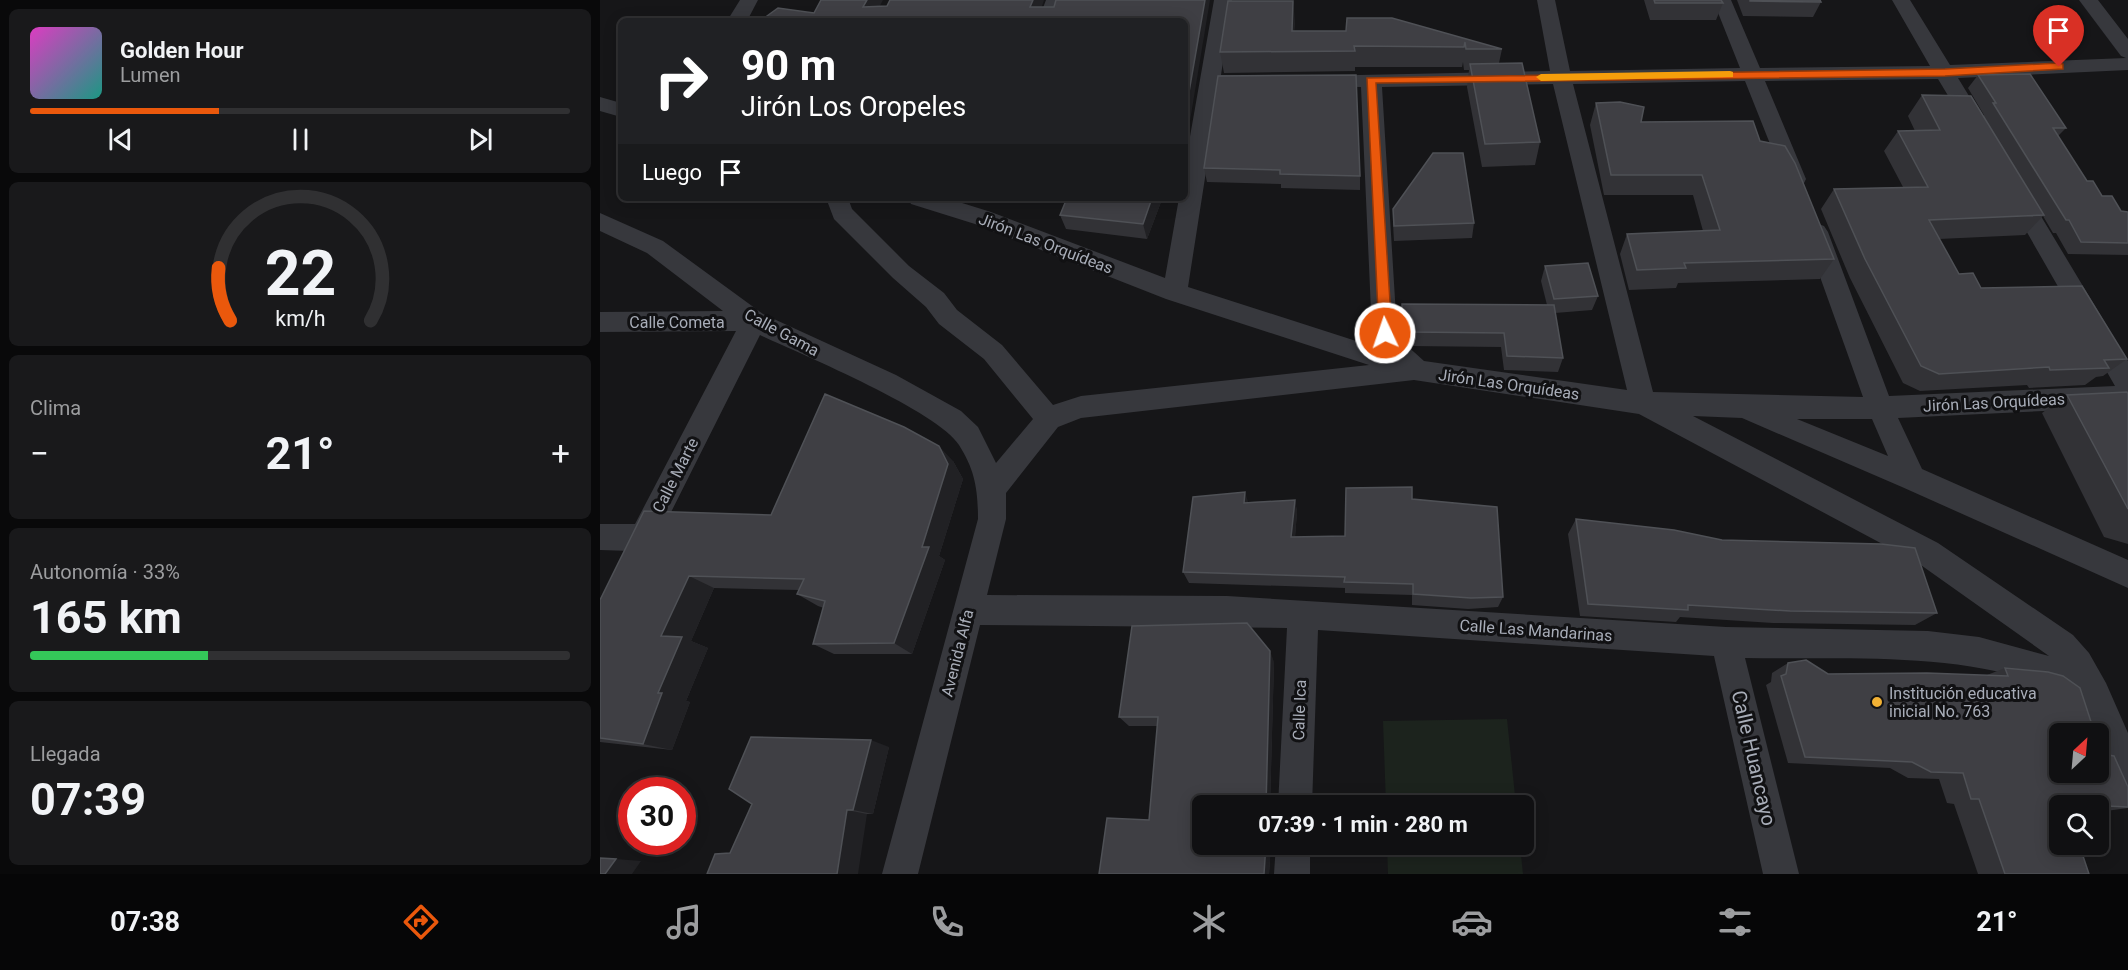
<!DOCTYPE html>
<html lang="es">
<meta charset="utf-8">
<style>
:root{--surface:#101012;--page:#19191b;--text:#f1f3f6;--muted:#9c9d9f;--line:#303032;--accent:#ea580c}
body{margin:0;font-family:Roboto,sans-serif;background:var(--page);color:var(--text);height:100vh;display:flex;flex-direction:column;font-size:22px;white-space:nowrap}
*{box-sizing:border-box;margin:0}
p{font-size:20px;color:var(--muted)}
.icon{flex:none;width:33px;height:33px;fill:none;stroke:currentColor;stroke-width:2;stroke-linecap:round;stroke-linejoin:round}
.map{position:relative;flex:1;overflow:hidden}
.sheet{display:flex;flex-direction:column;gap:9px;padding:9px;background:#09090a;width:600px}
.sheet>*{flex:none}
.guide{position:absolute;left:18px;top:18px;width:570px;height:183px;border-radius:9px;box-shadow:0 3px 15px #0003,0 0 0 2px var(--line);background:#202124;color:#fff;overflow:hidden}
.needle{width:39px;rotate:26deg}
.controls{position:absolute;left:1449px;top:723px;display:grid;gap:12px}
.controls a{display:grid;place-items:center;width:60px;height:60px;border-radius:9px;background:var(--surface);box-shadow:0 3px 15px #0003,0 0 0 2px var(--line);font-size:30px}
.speed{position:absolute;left:18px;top:777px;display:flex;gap:12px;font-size:30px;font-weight:700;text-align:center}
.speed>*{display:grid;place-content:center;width:78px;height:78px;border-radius:50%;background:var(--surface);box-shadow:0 3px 15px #0003,0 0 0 2px var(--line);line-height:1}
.speed .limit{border:9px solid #d22;background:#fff;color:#111}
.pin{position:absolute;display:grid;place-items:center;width:51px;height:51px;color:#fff;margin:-62px -26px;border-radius:50% 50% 50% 0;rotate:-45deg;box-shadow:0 0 6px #0007}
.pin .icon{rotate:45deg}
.me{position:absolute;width:66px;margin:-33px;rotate:357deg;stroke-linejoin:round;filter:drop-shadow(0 0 4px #0008)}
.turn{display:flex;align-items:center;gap:21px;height:126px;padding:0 24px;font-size:27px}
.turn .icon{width:78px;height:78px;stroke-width:2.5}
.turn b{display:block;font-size:42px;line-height:51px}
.then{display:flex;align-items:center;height:57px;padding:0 24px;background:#0003;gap:12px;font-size:22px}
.big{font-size:45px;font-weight:700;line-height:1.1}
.sheet .tile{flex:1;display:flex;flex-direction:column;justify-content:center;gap:9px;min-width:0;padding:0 21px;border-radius:9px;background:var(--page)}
.sheet .dial{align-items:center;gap:0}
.dial svg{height:156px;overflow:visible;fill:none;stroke:var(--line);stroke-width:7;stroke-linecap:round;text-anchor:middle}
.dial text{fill:var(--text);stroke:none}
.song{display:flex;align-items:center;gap:18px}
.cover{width:72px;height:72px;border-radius:9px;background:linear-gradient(135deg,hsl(310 70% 55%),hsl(170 70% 35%))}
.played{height:6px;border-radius:3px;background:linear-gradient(90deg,var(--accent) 35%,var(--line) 35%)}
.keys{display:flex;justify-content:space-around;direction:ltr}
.heat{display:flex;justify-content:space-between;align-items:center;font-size:33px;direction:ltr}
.charge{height:9px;border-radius:4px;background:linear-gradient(90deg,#34c759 33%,var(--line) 0)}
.trip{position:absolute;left:592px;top:795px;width:342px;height:60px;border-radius:9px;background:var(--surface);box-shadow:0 3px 15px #0003,0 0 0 2px var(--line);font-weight:700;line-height:60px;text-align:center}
.tab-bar{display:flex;height:96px;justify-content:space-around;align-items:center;background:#060607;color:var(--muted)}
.tab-bar .icon{width:42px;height:42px}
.tab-bar .active{color:var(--accent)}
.tab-bar b{font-size:27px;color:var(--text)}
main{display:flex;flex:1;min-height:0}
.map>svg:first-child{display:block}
.green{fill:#1c231d}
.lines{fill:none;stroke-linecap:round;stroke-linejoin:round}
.minor{fill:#37383d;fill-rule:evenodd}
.wall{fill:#323236}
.shaded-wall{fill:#212124}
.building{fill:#3f3f44;stroke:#4f5156;stroke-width:1.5}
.route{fill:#ea580c;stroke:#983908;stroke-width:1.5}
.slow{fill:#f59e0b}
.poi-dot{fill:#f2b134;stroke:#111113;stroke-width:2}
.labels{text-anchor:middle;stroke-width:6;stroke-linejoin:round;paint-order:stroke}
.street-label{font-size:16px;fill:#a8adb8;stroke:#111113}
.poi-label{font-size:16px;fill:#a8adb8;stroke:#111113;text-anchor:start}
.near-street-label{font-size:20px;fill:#a8adb8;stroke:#111113}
</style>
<main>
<section class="sheet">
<div class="tile">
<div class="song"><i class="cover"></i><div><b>Golden Hour</b><p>Lumen</p></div></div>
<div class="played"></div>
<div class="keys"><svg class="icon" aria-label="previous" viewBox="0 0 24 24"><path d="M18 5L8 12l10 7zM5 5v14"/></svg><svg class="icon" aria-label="pause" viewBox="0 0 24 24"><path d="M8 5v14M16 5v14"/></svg><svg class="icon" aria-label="next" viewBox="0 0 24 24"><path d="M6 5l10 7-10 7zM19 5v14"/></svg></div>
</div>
<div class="tile dial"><svg viewBox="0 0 100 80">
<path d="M14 69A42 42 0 1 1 86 69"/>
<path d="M14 69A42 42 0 0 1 8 42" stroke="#ea580c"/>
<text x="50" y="56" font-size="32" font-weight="700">22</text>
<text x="50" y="72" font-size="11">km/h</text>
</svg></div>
<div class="tile"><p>Clima</p>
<div class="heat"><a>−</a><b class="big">21°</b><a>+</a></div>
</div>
<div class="tile"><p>Autonomía · 33%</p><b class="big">165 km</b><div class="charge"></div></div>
<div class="tile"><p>Llegada</p><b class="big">07:39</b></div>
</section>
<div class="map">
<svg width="1528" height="874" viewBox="0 0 1528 874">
<rect width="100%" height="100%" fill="#161618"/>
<path class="green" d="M907 719 916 805H786L783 721Z
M787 845H920L923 874H788Z"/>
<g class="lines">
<path class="minor" d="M140 0H158L147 21H127Z
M446 0H464L458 21H438Z
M614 0H632L621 75 661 76 664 81 661 86 619 88 588 287 781 349 772 333 761 87 712 86 709 81 712 76 950 71 937 0H955L970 71 1140 68 1113 0H1131L1160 68 1330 66 1292 0H1310L1350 65 1526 58 1521 56 1479 0H1498L1528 39V70L1358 78 1388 127 1384 132 1377 134 1370 132 1338 79 1165 81 1206 179 1203 185 1195 187 1187 185 1184 179 1145 81 973 84 1053 392 1263 397 1204 232 1208 226 1216 223 1224 226 1228 232 1289 396 1515 386 1405 194 1408 188 1416 186 1424 188 1528 361V407L1298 418 1322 469 1528 560V588L1302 487 1142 418 1093 416 1338 543 1473 635 1489 653 1506 683 1528 733V789L1516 784 1498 741V734H1495L1484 705C1472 699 1459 691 1447 686 1354 651 1243 660 1145 658L1199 874H1163L1114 656 718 630 712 806H678L687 628 380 625 318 874H282L378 519C378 490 375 470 359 445 338 411 201 354 160 335L51 552 41 555 31 551 0 550V524H35L136 331 0 332V312L123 311 47 253 0 231V213L63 241 163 314 296 375 361 411 378 427 396 463 433 419 384 359 339 324 326 307 293 278 234 219 226 198H248L252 209 309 266 344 293 357 310 402 345 453 405 481 396 769 365 566 299 375 224 311 204 308 198H346L391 212 565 278 579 198H585V165ZM953 84 1027 390 824 361 804 343 797 332 782 87ZM814 380 1039 414 1318 563 1449 656 1379 637 1328 631 1126 627 627 596 387 595 406 519V493L458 427 481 418ZM1197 419H1272L1288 456Z
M0 97 21 103V117L0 111Z
M676 844H710V874H674Z"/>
</g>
<path class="wall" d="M1044 0H1121L1123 3 1116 20H1050Z
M1137 0H1220L1221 2 1213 17 1143 16Z
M747 18 902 49 899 63 940 142 935 165 882 167 867 87 869 70H864L863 62 862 67H755V71L624 73 620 52 695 21 694 31H746Z
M1378 75 1466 128 1458 136 1487 181 1502 196 1521 211 1528 212V255L1468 254 1456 233H1453L1443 216 1425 235 1339 239 1359 274 1381 288 1527 359 1503 376 1496 377 1485 385 1429 388 1427 385 1320 391 1303 383 1250 278 1221 209 1234 189 1303 187 1284 151 1298 131H1315L1308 116 1322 95 1384 116V115L1368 88Z
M618 76 760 176V190L681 188V184L607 182 604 168Z
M996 103 1041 122 1160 141 1234 259 1220 279 1078 283 1076 288 1029 290 1020 254 1027 234 1103 231 1093 195H1004L990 125Z
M467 198H565L564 202H561L547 239 466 229 460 215Z
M793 209 874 223 872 238 794 241 793 224Z
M945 266 998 296 992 310 955 313 963 358 958 372 904 370 901 347 810 346 802 335V304L947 305 941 281Z
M1528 394V544L1504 537 1442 413 1467 395Z
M353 461 363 479 339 556 345 560 312 654H234L213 644 224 608 218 606 197 594 199 590 114 588 91 641 108 648 86 701 90 702 72 750 0 742V600Z
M812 499 903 597 898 607 868 609 812 605V595L745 593V588L589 583 583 572 648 502 695 500 697 512 695 537 745 536Z
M976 519 1337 613 1315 625 1173 623 1080 617 1076 622 980 616 968 534Z
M674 662 670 806H603V844H671L669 874H499L549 820 558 726H529L519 717Z
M1188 663 1228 674 1387 675 1405 668 1502 754 1528 787V808L1506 811H1498V806H1460L1489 874H1378L1354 804 1347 803 1339 779 1308 778 1290 768 1188 763 1166 685 1171 682 1172 673Z
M289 747 273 814H267L130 853Z"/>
<path class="shaded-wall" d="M267 0H283L272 21 263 7Z
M433 0H444L437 21 430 7Z
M605 0H610L585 151V115Z
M693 1 695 21 693 51 692 31Z
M552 198H560L561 202 547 239 543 224Z
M339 446 353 461 363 479 339 556 345 560 312 654 294 643 322 547Z
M645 492 649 505 644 503Z
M695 500 697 512 694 548 691 537Z
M89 576 114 588 91 641 108 648 86 701 90 702 72 750 43 744 58 693 61 636Z
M670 651 674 662 670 806H666Z
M271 740 289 747 273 814 253 810Z
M247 810 267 814 258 874H237Z
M666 844H671L669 874H664Z
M16 859 41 861 32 874H5Z"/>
<path class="building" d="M221 0H267L263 7 287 6 290 0H433L430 7H454L456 0H605L585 115V21H160L178 8 214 13Z
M1054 0H1121L1123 3H1055Z
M1150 0H1220L1221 2 1150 1Z
M628 1H693L692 31H746L747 18H792L902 49H866L865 42 864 47 754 46 755 51 620 52Z
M922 63 940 142 885 144 870 64Z
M1430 74 1466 128H1453L1487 181H1493L1502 196H1512L1521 211 1528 212V243L1481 242 1469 220H1466L1393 103H1396L1378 75Z
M756 75 760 176 680 174V170L604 168 618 76Z
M1322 95 1371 96 1444 215 1329 220 1359 274 1373 273 1381 288 1482 286 1527 359 1504 360 1509 368 1450 370 1449 367 1339 374 1321 366 1265 259 1234 189 1328 187 1298 131 1340 130Z
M1020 102 1044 107 1041 122 1153 121 1160 141 1185 146 1195 163 1234 259 1084 263 1086 268 1037 270 1027 234 1120 230 1102 175H1011L996 103Z
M833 153H863L874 223 794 226 793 209Z
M467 198H552L543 224 460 215Z
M988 263 998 296 954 299 945 266Z
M802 304 954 305 963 358 907 356 904 333 812 332 802 321Z
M1527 392 1528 394V509L1467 395Z
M225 394 304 427 339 446 348 464 322 547H329L294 643 213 644 225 601 197 594 204 579 89 576 61 636 82 637 58 693H62L43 744 0 738V600L44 511 171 515Z
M812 487V499L897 507 903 597 871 598 813 594V584L744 582 745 577 583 572 593 497 645 492 644 503 695 500 691 537 745 536 746 488Z
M976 519 1074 530 1122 540 1281 544 1315 548 1337 613 1190 611 1088 605V610L988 604Z
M647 623 670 651 666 806H603V844H666L664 874H499L507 818 549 820 558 717H519L532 626Z
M1206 660 1228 674 1327 673 1408 676 1405 668 1448 672 1463 676 1480 688 1495 734H1460V772H1498V744L1502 754 1514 756 1528 787V807L1466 804 1467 806H1460V844H1479L1489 874H1405L1379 799H1371L1363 773 1331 772 1312 762 1205 757 1181 676 1186 674 1188 663Z
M151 737 271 740 253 810H247L237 874H107L115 854 130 853 152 804 129 789Z
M0 858 16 859 5 874H0Z"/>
<path class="route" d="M1459 63 1463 64V69L1345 76 776 83 792 333 785 338 779 333 767 78 1345 69Z"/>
<path class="slow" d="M1130 71 1133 72V77L941 81 936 77 941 74Z"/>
<circle class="poi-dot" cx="1277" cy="702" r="6"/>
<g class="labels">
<g class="street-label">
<text transform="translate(446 243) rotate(21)" y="6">Jirón Las Orquídeas</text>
<text x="77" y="328">Calle Cometa</text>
<text transform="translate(182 332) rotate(28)" y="6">Calle Gama</text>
<text transform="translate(909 384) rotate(8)" y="6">Jirón Las Orquídeas</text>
<text transform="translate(1394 402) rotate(-3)" y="6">Jirón Las Orquídeas</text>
<text transform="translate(75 475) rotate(-63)" y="6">Calle Marte</text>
<text transform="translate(936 630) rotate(4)" y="6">Calle Las Mandarinas</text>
<text transform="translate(357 653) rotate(-76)" y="6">Avenida Alfa</text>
<text transform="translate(699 710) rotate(-88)" y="6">Calle Ica</text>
</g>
<g class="poi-label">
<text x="1289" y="699">Institución educativa<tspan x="1289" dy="18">inicial No. 763</tspan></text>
</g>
<g class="near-street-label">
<text transform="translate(1154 758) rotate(77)" y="7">Calle Huancayo</text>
</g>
</g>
</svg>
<div class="controls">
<a><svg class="needle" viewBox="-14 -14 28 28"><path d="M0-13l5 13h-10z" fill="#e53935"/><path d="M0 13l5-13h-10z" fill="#9c9d9f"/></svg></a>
<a><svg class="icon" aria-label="search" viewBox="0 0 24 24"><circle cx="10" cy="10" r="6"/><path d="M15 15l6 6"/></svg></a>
</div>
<div class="speed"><div class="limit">30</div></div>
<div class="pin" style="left:1459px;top:67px;background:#d93025"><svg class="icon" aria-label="arrive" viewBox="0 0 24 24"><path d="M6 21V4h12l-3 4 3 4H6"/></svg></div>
<svg class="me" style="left:785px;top:333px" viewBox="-20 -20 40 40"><circle r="17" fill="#ea580c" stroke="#fff" stroke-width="3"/><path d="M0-11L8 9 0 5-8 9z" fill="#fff"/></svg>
<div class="trip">07:39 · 1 min · 280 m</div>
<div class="guide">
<div class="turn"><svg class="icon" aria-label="right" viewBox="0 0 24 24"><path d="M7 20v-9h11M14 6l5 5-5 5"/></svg><div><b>90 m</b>Jirón Los Oropeles</div></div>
<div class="then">Luego<svg class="icon" aria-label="arrive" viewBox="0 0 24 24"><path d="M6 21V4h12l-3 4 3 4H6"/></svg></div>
</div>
</div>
</main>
<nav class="tab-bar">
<b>07:38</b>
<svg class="icon active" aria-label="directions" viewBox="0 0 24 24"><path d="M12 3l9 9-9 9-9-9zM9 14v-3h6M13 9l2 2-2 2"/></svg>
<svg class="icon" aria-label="music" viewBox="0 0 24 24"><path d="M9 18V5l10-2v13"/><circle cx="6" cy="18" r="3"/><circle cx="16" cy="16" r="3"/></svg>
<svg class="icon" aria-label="phone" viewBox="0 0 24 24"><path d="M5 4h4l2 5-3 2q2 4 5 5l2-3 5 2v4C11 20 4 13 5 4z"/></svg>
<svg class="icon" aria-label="climate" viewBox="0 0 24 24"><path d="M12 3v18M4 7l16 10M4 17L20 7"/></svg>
<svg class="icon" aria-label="car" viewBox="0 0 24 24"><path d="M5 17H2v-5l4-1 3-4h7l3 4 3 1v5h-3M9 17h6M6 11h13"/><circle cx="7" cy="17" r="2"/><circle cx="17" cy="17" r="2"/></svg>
<svg class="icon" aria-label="filters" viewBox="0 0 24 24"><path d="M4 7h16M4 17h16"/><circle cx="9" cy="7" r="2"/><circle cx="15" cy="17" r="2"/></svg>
<b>21°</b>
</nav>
